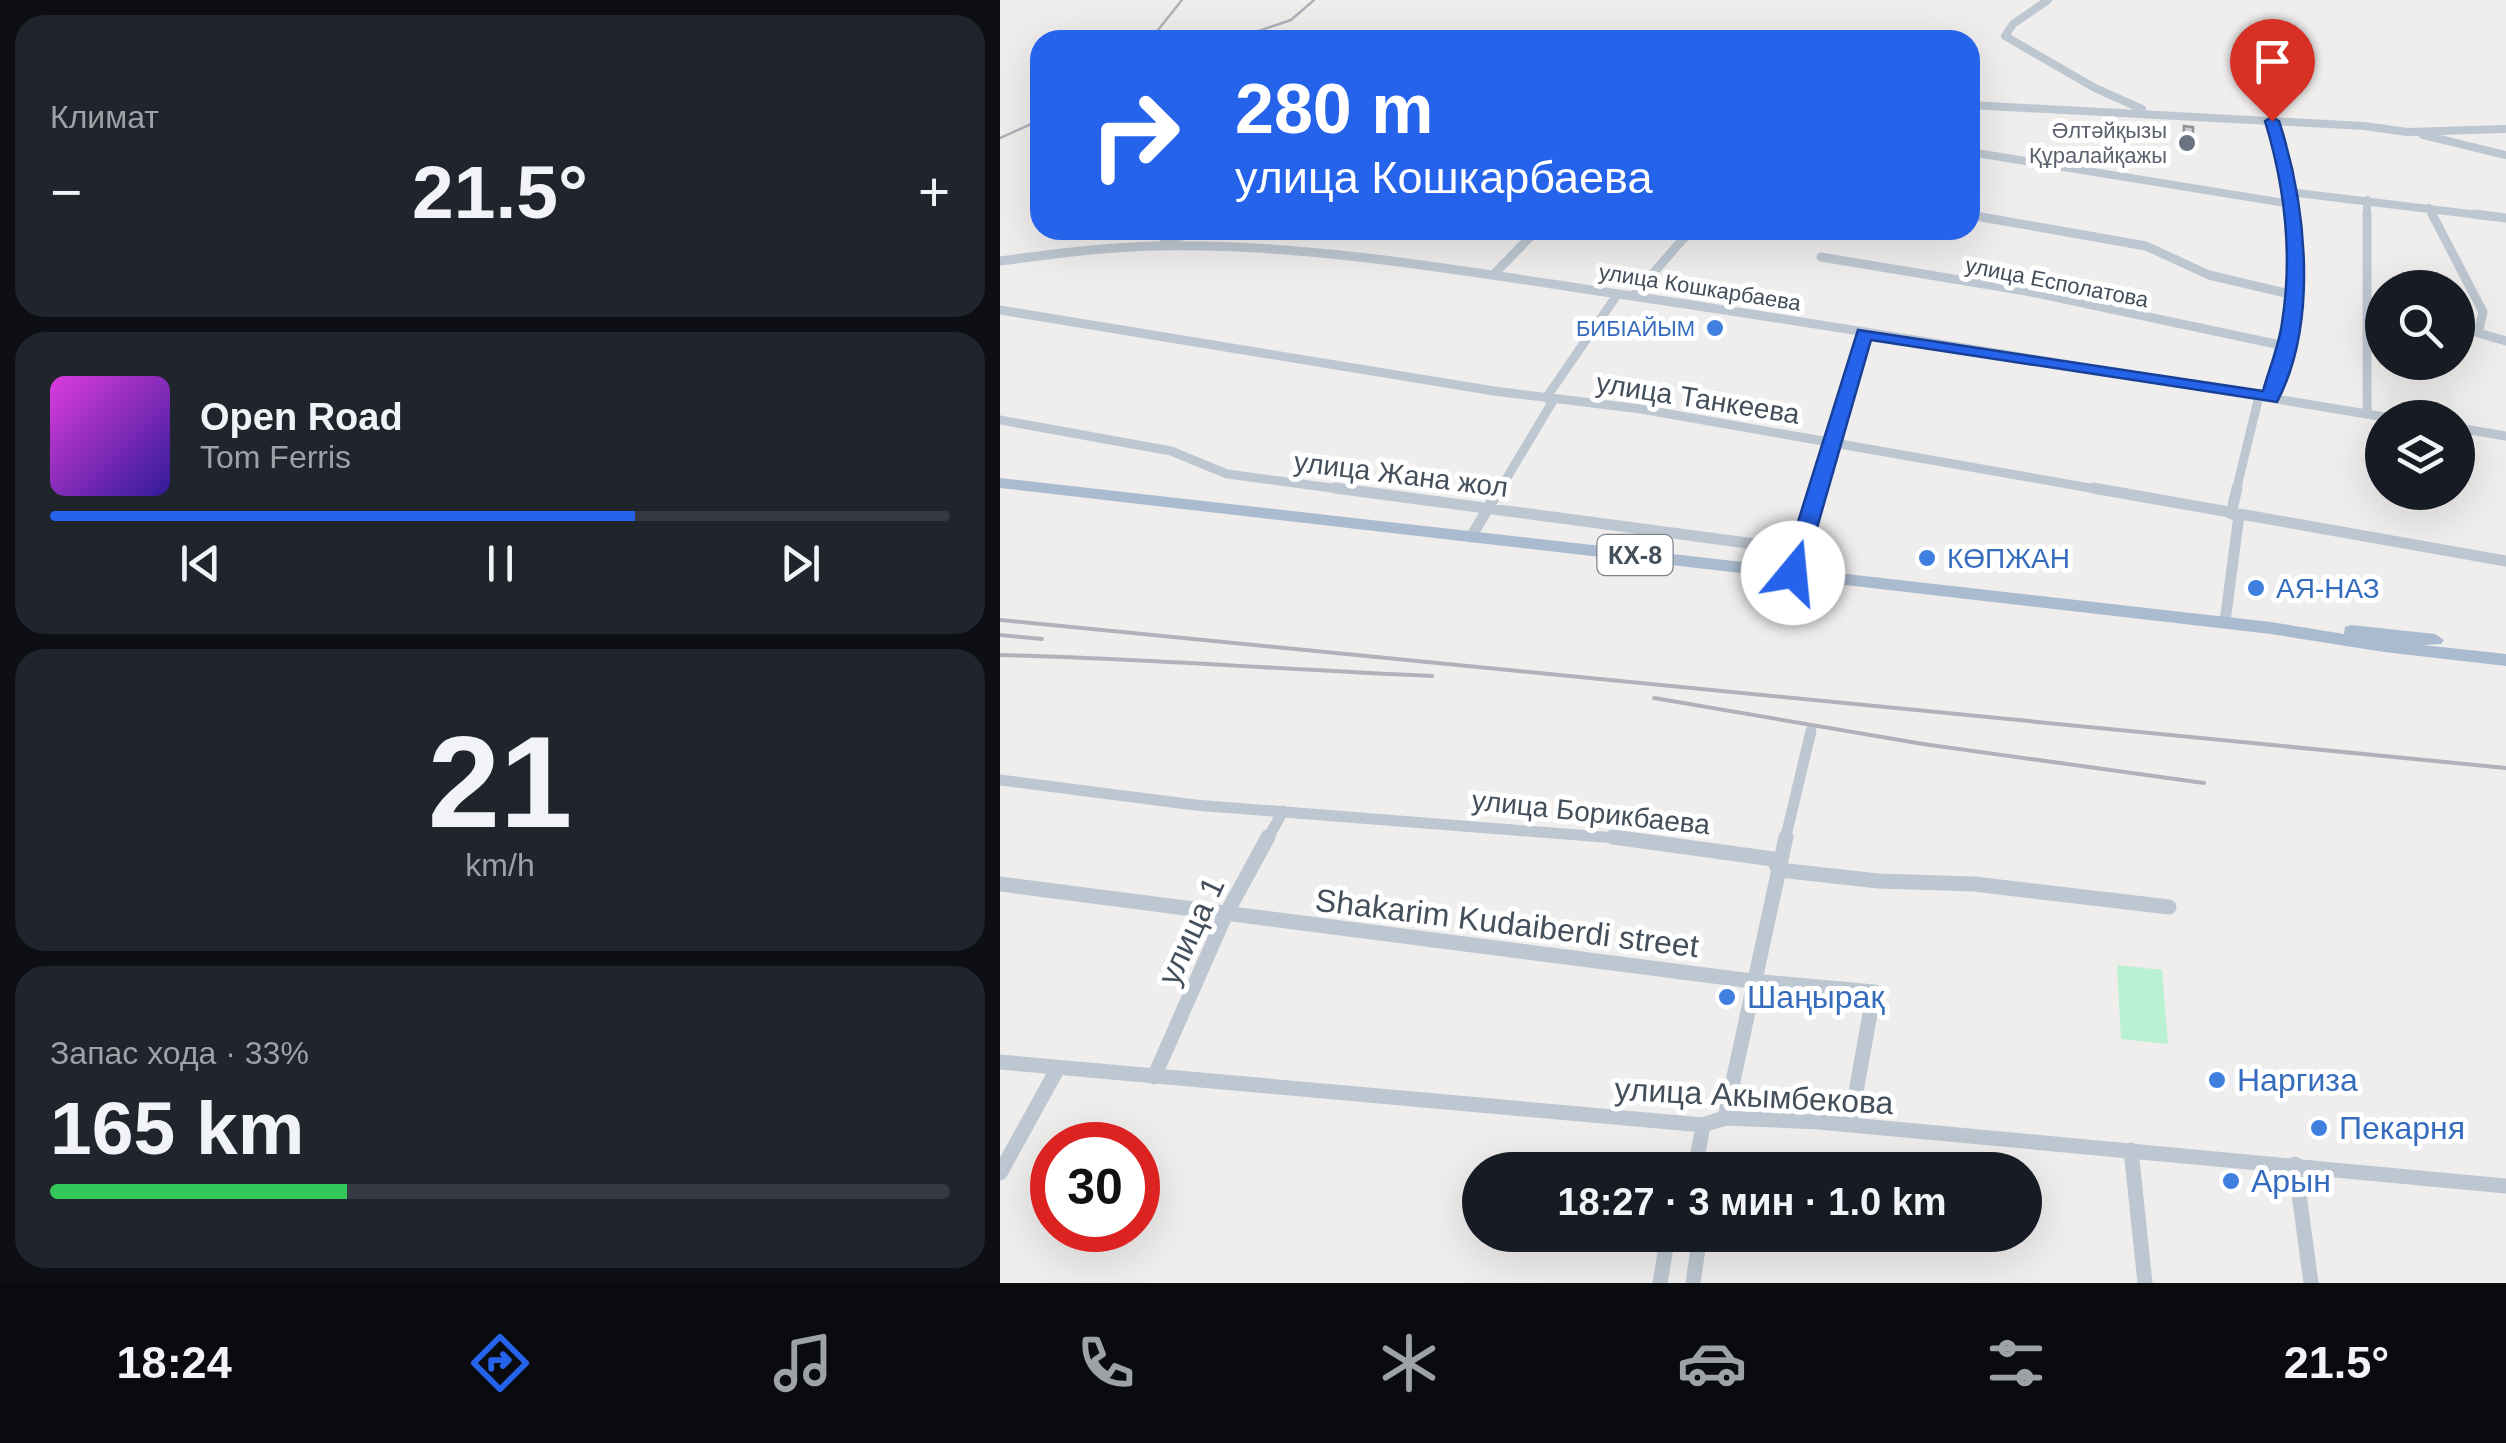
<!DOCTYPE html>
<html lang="ru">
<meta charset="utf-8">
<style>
:root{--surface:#171b24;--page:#20242c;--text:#f1f3f6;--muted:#9ea1a6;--line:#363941;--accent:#2563eb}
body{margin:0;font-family:Helvetica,sans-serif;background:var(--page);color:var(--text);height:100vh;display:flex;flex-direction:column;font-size:38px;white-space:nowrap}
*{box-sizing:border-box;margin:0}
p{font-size:32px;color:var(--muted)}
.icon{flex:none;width:55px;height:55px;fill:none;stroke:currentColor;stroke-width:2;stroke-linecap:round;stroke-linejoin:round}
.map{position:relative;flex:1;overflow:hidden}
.details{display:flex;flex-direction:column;gap:15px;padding:15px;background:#0d0f14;width:1000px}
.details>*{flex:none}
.guide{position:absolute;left:30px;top:30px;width:950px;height:210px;border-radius:30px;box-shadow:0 10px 40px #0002;background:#2563eb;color:#fff;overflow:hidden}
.fabs{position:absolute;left:1365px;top:270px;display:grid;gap:20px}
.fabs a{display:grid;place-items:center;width:110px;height:110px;border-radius:50%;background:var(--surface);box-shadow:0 10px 40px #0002;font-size:50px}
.speed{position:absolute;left:30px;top:1122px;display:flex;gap:20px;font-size:50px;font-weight:700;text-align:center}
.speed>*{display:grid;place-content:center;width:130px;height:130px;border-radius:50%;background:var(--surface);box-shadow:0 10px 40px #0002;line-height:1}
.speed .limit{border:15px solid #d22;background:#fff;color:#111}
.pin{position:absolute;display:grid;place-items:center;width:85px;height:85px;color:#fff;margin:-102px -42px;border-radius:50% 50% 50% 0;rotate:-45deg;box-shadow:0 0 10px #0007}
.pin .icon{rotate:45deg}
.me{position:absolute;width:110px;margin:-55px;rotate:17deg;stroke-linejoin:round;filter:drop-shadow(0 0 8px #0008)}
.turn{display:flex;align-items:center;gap:35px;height:210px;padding:0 40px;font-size:45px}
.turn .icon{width:130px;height:130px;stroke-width:2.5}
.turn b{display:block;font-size:70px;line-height:85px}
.big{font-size:75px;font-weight:600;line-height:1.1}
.details .widget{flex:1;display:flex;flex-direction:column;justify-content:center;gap:15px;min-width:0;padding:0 35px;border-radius:30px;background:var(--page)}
.details .dial{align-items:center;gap:0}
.dial b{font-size:130px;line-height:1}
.song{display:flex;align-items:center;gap:30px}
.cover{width:120px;height:120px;border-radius:15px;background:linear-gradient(135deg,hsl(300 70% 55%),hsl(250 70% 35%))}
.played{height:10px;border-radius:5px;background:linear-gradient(90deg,var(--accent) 65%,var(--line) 65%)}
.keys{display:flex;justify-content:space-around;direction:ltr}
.heat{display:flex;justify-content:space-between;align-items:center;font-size:55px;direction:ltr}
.charge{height:15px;border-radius:8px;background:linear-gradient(90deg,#34c759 33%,var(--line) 0)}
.trip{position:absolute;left:462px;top:1152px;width:580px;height:100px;border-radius:50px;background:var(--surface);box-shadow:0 10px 40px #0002;font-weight:600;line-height:100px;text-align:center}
.tab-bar{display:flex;height:160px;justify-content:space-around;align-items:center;background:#090b0e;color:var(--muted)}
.tab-bar .icon{width:70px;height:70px}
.tab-bar .selected{color:var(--accent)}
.tab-bar b{font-size:45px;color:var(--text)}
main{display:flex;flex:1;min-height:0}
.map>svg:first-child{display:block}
.green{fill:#b8f2d2}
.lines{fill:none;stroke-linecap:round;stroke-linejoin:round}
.street-far3{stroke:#bdc7d1;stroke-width:8}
.street-far2{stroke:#bdc7d1;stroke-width:9}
.street-far1{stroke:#bdc7d1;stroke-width:11}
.street{stroke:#bdc7d1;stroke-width:15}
.primary{fill:#abbbcf;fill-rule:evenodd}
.rail-far1{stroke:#afb2b9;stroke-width:2.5}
.rail{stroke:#afb2b9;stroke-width:4}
.wall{fill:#adafb5}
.building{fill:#c9ccd3;stroke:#8d8f94;stroke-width:2.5}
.route{fill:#2563eb;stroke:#184099;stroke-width:2.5}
.worship-dot{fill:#6b7280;stroke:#fff;stroke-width:4}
.shop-dot{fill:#3f7fe0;stroke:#fff;stroke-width:4}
.labels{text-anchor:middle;stroke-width:10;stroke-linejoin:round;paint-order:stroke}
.far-worship-label{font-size:22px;fill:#5b616d;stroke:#fff;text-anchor:end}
.far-street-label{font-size:22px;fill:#444f5c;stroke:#fff}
.far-shop-label{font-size:22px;fill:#366cbe;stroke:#fff;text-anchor:end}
.shield{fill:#fff;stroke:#7c848d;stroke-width:2.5}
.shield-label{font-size:25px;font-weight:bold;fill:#444f5c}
.street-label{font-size:28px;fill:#444f5c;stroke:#fff}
.shop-label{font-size:28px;fill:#366cbe;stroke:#fff;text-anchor:start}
.near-street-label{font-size:32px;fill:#444f5c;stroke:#fff}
.near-shop-label{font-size:32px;fill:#366cbe;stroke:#fff;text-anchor:start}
</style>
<main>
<section class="details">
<div class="widget"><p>Климат</p>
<div class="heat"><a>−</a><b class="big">21.5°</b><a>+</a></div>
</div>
<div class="widget">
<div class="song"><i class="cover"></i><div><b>Open Road</b><p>Tom Ferris</p></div></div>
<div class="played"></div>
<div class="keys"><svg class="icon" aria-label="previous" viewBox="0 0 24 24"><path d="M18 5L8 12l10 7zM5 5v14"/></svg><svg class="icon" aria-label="pause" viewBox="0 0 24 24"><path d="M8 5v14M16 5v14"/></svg><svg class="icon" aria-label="next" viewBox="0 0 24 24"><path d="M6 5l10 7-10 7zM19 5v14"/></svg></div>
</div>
<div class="widget dial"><b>21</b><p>km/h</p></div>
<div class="widget"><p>Запас хода · 33%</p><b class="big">165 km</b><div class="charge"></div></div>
</section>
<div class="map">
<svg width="1506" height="1283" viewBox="0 0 1506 1283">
<rect width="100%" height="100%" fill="#f0eded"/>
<path class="green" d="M1117 965 1162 970 1168 1044 1121 1039Z"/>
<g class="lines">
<path class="street-far3" d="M1048 0 1013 24 1005 36 1095 88 1142 109
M970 105 1364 126 1407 132 1506 129
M1272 121 1286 169 1294 217
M1423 135 1506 155
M970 152 1291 204
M1289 192 1495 217
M1367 200V217
M1429 208 1433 217
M970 215 979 217"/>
<path class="street-far2" d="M1367 214V414
M1432 214 1483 312 1478 333 1506 341
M1474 214 1506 218
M970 215 1146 246 1209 275 1294 295
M164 240 208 230
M821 257 1026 291 1285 346
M0 261C52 254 105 247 158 246 321 243 484 275 645 298 894 335 1143 377 1391 418
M494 274 537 230
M633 296 691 230
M0 310 494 391 641 409 1107 491
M546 398 617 295
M1270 398C1289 337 1301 279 1294 214
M0 420 171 451 227 474 354 491
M1458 428 1506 436
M499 491 554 399
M817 491 864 334
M1236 491 1259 396"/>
<path class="street-far1" d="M335 488 800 550
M1093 488 1506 561
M1231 514 1237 488
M471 537 500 488
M793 573 818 488
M1225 622 1239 515
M0 780 195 805 641 840
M267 840 283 811
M785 840 811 731"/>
<path class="street" d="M613 837 773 859 779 870 878 881 974 884 1169 907
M0 884 752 981 874 992 850 1125
M0 1062 703 1125 725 1118 819 1122 1506 1186
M154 1077 225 916 268 837
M725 1118 786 837
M1131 1150 1145 1283
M1295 1164 1311 1283
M695 1170 703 1125
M0 1173 58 1068
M660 1283 668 1235
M693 1283 700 1235"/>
<path class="primary" d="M0 478 1271 622 1344 634 1345 627 1351 625 1435 634 1444 640 1441 644 1423 645 1506 654V666L1384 652 1271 634 0 488Z"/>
<path class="rail-far1" d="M150 40 182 0
M232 40 291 20 314 0
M0 138 40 120"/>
<path class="rail" d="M0 620 1506 768
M0 635 42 639
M0 655C144 658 288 670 432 676
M654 698 923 744 1204 783"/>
</g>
<path class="wall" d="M1184 126 1193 144 1191 151H1182Z"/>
<path class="building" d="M1184 126 1193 127V144L1183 143Z"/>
<path class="route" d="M1272 117 1279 121C1306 204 1319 322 1277 402L871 340 804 573 793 580 786 578 782 573 858 330 1263 391C1269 369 1279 346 1282 323 1293 254 1285 187 1265 121Z"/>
<circle class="worship-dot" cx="1187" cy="143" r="10"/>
<g class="shop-dot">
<circle cx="715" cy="328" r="10"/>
<circle cx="927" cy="558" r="10"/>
<circle cx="1256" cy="588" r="10"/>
<circle cx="727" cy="997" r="10"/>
<circle cx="1217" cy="1080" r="10"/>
<circle cx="1319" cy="1128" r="10"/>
<circle cx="1231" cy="1181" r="10"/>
</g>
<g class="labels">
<g class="far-worship-label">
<text x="1167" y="138">Әлтәйқызы<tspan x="1167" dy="25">Құралайқажы</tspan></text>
</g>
<g class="far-street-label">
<text transform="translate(1057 282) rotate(11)" y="8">улица Есполатова</text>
<text transform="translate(700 287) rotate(9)" y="8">улица Кошкарбаева</text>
</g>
<g class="far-shop-label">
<text x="695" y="336">БИБІАЙЫМ</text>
</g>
<rect class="shield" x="597.5" y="535" width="75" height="40" rx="8"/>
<g class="shield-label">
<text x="635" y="564">КХ-8</text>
</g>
<g class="street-label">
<text transform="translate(698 398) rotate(9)" y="10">улица Танкеева</text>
<text transform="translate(401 474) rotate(7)" y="10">улица Жана жол</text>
<text transform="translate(591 812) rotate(6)" y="10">улица Борикбаева</text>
</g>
<g class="shop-label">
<text x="947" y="568">КӨПЖАН</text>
<text x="1276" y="598">АЯ-НАЗ</text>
</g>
<g class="near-street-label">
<text transform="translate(507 923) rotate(7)" y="11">Shakarim Kudaiberdi street</text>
<text transform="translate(191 931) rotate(-65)" y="11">улица 1</text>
<text transform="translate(754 1096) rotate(3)" y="11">улица Акымбекова</text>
</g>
<g class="near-shop-label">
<text x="747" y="1008">Шаңырақ</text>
<text x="1237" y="1091">Наргиза</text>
<text x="1339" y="1139">Пекарня</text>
<text x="1251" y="1192">Арын</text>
</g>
</g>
</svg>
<div class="fabs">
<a><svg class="icon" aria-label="search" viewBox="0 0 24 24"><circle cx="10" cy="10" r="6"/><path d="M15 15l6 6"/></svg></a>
<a><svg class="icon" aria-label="layers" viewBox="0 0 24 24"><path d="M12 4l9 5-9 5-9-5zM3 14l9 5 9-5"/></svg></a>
</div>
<div class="speed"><div class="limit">30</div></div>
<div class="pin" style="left:1272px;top:121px;background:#d93025"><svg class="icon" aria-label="arrive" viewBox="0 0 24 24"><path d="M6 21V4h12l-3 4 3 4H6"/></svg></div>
<svg class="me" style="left:793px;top:573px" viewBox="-20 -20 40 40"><circle r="19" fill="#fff"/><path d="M0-13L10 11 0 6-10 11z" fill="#2563eb"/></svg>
<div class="trip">18:27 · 3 мин · 1.0 km</div>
<div class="guide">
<div class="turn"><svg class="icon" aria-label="right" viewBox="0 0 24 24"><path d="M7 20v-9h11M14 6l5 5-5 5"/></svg><div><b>280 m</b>улица Кошкарбаева</div></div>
</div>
</div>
</main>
<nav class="tab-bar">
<b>18:24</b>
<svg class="icon selected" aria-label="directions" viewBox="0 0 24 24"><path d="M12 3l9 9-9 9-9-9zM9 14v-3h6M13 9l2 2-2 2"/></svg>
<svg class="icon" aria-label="music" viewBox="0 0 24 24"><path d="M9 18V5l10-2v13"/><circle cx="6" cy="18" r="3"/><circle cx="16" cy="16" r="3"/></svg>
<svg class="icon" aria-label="phone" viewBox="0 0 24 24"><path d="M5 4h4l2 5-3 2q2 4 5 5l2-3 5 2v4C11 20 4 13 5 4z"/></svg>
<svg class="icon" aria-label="climate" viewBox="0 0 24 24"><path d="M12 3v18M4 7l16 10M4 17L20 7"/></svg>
<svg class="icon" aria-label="car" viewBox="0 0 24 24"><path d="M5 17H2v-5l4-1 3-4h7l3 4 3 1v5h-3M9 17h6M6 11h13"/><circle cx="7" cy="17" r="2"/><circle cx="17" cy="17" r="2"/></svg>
<svg class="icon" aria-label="filters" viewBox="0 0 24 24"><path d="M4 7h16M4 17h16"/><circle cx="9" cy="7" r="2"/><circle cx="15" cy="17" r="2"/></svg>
<b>21.5°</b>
</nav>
